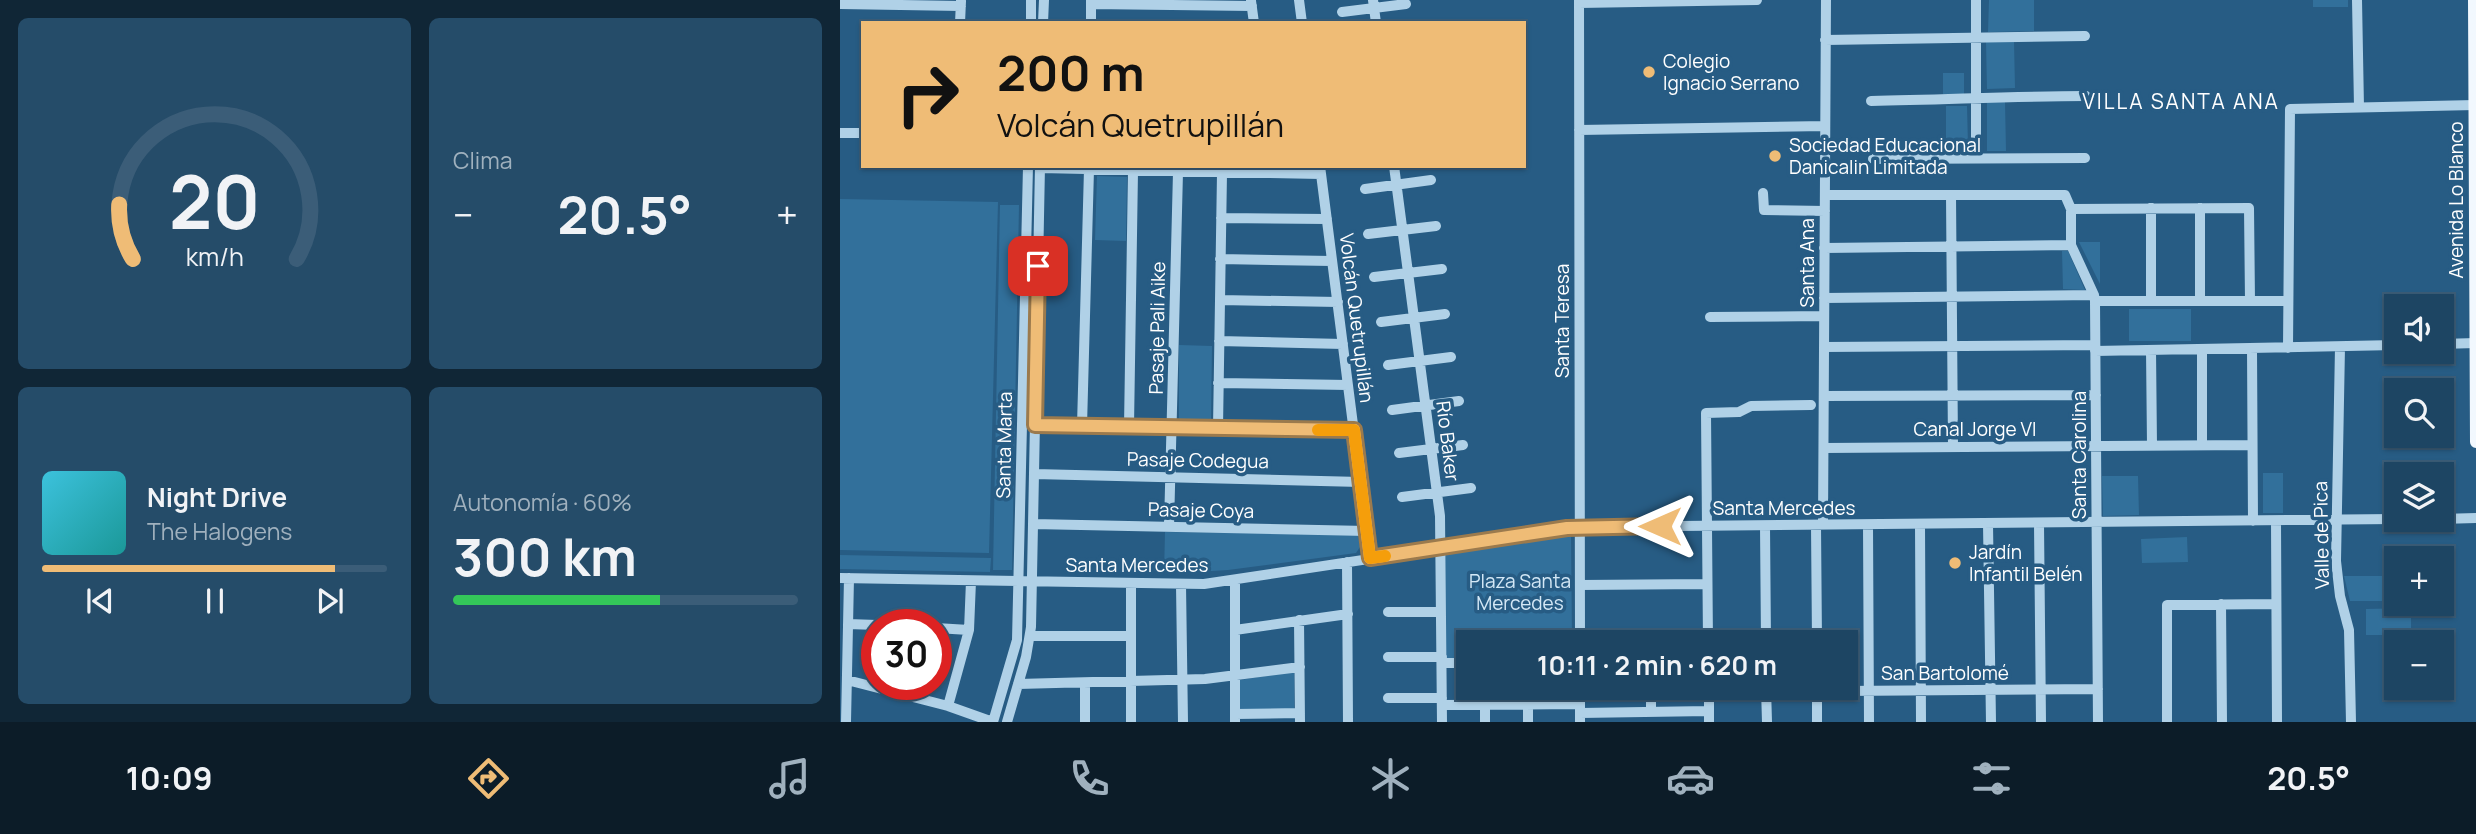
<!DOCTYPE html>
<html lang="es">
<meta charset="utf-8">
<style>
:root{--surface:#1d4563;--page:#254c69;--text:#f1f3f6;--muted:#a0b1be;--line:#3b5d78;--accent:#efbc76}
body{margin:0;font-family:Manrope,sans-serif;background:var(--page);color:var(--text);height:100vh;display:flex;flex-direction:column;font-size:26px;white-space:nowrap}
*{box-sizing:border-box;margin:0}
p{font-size:23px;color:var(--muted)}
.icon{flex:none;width:38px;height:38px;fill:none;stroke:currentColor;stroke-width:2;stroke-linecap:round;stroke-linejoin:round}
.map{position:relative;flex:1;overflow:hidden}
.drawer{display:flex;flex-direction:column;gap:18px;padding:18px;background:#102636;width:840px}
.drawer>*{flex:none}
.guide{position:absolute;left:21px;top:21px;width:665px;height:147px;border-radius:0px;box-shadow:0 2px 5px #0004,0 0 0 2px var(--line);background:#efbc76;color:#111;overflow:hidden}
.controls{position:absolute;left:1544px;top:294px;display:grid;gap:14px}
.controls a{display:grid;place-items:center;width:70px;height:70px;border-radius:0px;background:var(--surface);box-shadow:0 2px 5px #0004,0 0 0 2px var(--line);font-size:35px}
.speed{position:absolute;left:21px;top:609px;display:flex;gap:14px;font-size:35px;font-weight:700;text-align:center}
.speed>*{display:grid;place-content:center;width:91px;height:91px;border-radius:50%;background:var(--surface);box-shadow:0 2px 5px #0004,0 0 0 2px var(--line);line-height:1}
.speed .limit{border:10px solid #d22;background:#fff;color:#111}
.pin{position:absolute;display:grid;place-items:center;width:60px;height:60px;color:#fff;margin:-30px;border-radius:14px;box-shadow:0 4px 10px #0006}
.me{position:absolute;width:77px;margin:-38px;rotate:270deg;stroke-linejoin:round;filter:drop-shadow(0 0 5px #0008)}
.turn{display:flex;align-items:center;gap:24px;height:147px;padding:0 21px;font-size:32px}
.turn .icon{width:91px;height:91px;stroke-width:2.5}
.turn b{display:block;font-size:49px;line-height:60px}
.big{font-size:52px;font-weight:700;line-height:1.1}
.drawer .widget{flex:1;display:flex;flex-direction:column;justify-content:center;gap:10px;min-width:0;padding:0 24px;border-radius:10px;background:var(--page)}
.drawer .dial{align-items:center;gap:0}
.dial svg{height:182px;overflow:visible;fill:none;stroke:var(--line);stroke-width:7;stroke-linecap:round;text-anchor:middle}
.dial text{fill:var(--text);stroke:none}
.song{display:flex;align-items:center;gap:21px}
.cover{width:84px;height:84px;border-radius:10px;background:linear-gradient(135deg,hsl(190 70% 55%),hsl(180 70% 35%))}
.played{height:7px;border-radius:4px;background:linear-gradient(90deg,var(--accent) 85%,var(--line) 85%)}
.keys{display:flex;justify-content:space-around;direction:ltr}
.heat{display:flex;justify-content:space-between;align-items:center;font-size:38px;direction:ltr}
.charge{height:10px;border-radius:5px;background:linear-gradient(90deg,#34c759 60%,var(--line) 0)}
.drawer .tiles{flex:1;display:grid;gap:18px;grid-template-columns:repeat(2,1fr)}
.trip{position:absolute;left:616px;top:630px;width:402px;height:70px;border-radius:0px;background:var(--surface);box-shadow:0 2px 5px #0004,0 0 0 2px var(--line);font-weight:700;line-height:70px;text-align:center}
.menu{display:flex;height:112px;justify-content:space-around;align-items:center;background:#0c1c28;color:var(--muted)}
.menu .icon{width:49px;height:49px}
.menu .on{color:var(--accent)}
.menu b{font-size:32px;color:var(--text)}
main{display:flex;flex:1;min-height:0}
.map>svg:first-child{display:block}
.green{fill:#32709b}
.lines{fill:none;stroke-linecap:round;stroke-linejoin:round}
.minor{stroke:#b0d1e7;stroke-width:10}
.major{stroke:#f2f8fe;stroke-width:12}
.route-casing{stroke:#9b7a4d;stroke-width:18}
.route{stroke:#efbc76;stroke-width:12}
.slow{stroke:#f59e0b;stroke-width:12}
.poi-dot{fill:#efbc76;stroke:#275c84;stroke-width:2.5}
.labels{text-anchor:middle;stroke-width:7;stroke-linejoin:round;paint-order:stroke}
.poi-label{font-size:19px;fill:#fff;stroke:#275c84;text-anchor:start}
.street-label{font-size:19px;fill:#fff;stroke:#275c84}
.park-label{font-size:19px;fill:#d4e8f6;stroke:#275c84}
.neighbourhood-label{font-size:21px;letter-spacing:2px;fill:#fff;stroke:#275c84}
</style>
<main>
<section class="drawer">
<div class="tiles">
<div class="widget dial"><svg viewBox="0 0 100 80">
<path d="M14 69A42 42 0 1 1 86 69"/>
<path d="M14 69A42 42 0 0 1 8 45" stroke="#efbc76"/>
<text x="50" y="56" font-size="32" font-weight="700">20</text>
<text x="50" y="72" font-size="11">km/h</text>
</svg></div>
<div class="widget"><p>Clima</p>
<div class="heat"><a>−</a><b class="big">20.5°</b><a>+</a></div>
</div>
<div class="widget">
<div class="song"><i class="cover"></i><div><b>Night Drive</b><p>The Halogens</p></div></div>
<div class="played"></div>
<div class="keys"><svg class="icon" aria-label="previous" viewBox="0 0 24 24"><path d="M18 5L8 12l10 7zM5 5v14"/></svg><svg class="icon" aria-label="pause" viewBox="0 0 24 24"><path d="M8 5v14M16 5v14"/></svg><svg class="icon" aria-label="next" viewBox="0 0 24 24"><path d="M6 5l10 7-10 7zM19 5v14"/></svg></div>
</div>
<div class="widget"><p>Autonomía · 60%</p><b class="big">300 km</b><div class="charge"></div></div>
</div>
</section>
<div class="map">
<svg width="1636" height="722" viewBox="0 0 1636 722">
<rect width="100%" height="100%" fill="#275c84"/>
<path class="green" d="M1149 0H1194V31L1148 32Z
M1473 0H1508V7H1473Z
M1146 42H1174L1175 88 1147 89Z
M1103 73H1124V94H1103Z
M1147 102H1165L1166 151H1147Z
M1106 106H1127L1128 145H1106Z
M257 176 287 177 286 241 255 240Z
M0 199 158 202 149 553 0 550Z
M160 205H179L172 570H153Z
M1239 242H1260V284Z
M1222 251H1228L1245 290 1223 289Z
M1615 297 1608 327 1601 328V306H1589V298Z
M1289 309H1351V341H1289Z
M1542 309H1556V334H1544Z
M339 345 372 346 371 421H339Z
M1423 473H1443V513H1423Z
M1262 476H1298L1299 515 1263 516Z
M325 532 518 534 520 547 516 553 388 570 324 574Z
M731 535 732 642H628V658L603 659 605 549Z
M1347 537 1348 562 1302 563 1301 539Z
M0 555 151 558 150 572 0 569Z
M1504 576H1551L1553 601H1510Z
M1571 608V635H1526V609Z
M454 671V711H399L400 680Z"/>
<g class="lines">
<path class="minor" d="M459 0 462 23
M533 0 536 23
M739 0 740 642
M1136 0V158
M1517 0 1519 107
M411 1 414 23
M739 3 917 0
M0 4 121 6
M251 4 412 6
M502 12 566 4
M120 23 121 1
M191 23V0
M203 23 204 0
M251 23V0
M985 40 1245 36
M1031 101C1103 100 1174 96 1246 96
M739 130 985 126
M0 133H23
M1033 159 1245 158
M480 166 530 558
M554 166 600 516 602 722
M200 168 481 174
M525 189 591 180
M923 193 924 210 985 211
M985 195H1225L1231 209V245L1254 295 1255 301 1258 722
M1111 195 1113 447
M1360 208V301
M1231 209 1409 208 1410 301
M381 218 487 219
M528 234 596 226
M984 248 1231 245
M380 259 492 261
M534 277 602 269
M984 298 1254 295
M380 300 498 302
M1255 301H1448
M1311 301V208
M870 317 984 316
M541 322 605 314
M379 341 503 344
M1601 344 1636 343
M984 347 1255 345
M1500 347 1496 561 1500 596 1509 630 1511 722
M1448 348 1450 109 1635 105
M1362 349V445
M1412 349 1413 521
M1311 350 1312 446
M1255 351 1556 345
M548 365 611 357
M378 383 508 385
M984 396 1256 395
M552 410 619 401
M195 425 514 430
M242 426 249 169
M289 427 293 171
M378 428 382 173
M984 448 1412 445
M559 453 623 445
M194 474 521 482
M562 497 631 488
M1601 519 1636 518
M1436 521 1437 722
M193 524 527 531
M1148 524 1151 722
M1199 524 1201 722
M976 525 977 642
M983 525 986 0
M1028 525 1029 722
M1080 525 1081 722
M925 526 926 642
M329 527 338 172
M507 562 508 722
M0 578 364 584 740 527 1556 519
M395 580V722
M291 584V722
M341 585 343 722
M740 585 867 584
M1381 604 1382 722
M548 612H601
M459 620 460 722
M8 624 37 625
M96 628 129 630
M395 630 508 614
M739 634 868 635
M190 636H291
M868 642 866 413 899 412 911 406 971 405
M548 657H602
M602 663H628
M7 680 108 706 153 722
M178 684 365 679 460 667
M740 688V722
M811 688V712
M869 688V722
M926 688 927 722
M977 688V722
M869 692 1258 689
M548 698H602
M688 704V722
M602 705 740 704
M645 705V722
M108 706 129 630 131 581
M740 713 869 711
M395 714 460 713
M6 722 9 578
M153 722 177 640 188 166
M167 722 186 657 191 627 200 166
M245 722V683
M1327 722V605L1436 604"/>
<path class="major" d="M1634 0 1636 442"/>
</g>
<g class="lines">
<defs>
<path id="route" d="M198 266 195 425 514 430 530 558 727 528 820 526"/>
</defs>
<use href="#route" class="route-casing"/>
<use href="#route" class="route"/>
<path class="slow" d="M478 430H514L530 558 545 556"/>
</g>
<g class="poi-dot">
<circle cx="809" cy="72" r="7"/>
<circle cx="935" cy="156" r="7"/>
<circle cx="1115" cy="563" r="7"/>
</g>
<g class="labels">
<g class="poi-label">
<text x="823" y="68">Colegio<tspan x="823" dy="22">Ignacio Serrano</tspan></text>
<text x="949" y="152">Sociedad Educacional<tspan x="949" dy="22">Danicalin Limitada</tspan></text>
<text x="1129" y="559">Jardín<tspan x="1129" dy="22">Infantil Belén</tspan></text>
</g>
<g class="street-label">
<text transform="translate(1616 200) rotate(-90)" y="7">Avenida Lo Blanco</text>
<text transform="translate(967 263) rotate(-90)" y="7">Santa Ana</text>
<text transform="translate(517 318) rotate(83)" y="7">Volcán Quetrupillán</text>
<text transform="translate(722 321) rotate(-90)" y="7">Santa Teresa</text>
<text transform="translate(317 328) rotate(-89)" y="7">Pasaje Pali Aike</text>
<text x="1135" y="436">Canal Jorge VI</text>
<text transform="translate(608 441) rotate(83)" y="7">Río Baker</text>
<text transform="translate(164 445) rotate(-89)" y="7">Santa Marta</text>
<text transform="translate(1239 455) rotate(-90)" y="7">Santa Carolina</text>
<text transform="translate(358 460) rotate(1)" y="7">Pasaje Codegua</text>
<text x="944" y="515">Santa Mercedes</text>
<text transform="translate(361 510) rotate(1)" y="7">Pasaje Coya</text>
<text transform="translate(1481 535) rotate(-91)" y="7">Valle de Pica</text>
<text x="297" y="572">Santa Mercedes</text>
<text x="1105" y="680">San Bartolomé</text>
</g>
<g class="park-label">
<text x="680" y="588">Plaza Santa<tspan x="680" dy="22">Mercedes</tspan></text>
</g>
<g class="neighbourhood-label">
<text x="1341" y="109">VILLA SANTA ANA</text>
</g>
</g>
</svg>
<div class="controls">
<a><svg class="icon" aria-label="sound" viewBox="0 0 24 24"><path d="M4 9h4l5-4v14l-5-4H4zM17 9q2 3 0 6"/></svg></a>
<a><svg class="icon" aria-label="search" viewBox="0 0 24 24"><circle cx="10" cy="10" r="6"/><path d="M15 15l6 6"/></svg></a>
<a><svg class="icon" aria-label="layers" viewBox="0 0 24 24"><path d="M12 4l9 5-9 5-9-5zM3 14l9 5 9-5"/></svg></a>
<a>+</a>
<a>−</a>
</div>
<div class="speed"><div class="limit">30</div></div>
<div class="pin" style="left:198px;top:266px;background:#d93025"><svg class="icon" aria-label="arrive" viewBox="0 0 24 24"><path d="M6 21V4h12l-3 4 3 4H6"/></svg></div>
<svg class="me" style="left:820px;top:526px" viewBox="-20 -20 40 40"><path d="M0-17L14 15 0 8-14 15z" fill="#efbc76" stroke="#fff" stroke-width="4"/></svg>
<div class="trip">10:11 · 2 min · 620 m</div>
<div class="guide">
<div class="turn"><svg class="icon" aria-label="right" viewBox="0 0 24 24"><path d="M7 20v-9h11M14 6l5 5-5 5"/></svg><div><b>200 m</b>Volcán Quetrupillán</div></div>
</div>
</div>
</main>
<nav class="menu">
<b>10:09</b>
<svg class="icon on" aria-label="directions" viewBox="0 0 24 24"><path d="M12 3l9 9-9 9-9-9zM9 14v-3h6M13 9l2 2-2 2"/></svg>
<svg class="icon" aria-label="music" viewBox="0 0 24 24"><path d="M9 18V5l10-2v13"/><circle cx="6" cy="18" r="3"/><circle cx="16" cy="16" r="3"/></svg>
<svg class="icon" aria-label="phone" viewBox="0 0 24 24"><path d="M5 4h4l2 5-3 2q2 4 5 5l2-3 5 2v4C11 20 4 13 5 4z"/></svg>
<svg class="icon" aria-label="climate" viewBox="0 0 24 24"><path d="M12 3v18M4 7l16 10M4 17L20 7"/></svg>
<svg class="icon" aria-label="car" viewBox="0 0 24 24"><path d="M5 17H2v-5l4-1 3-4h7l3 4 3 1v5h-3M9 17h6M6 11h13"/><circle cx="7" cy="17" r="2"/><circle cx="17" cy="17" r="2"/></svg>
<svg class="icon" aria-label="filters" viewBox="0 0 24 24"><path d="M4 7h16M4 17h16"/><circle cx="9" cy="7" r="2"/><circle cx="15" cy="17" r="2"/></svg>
<b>20.5°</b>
</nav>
